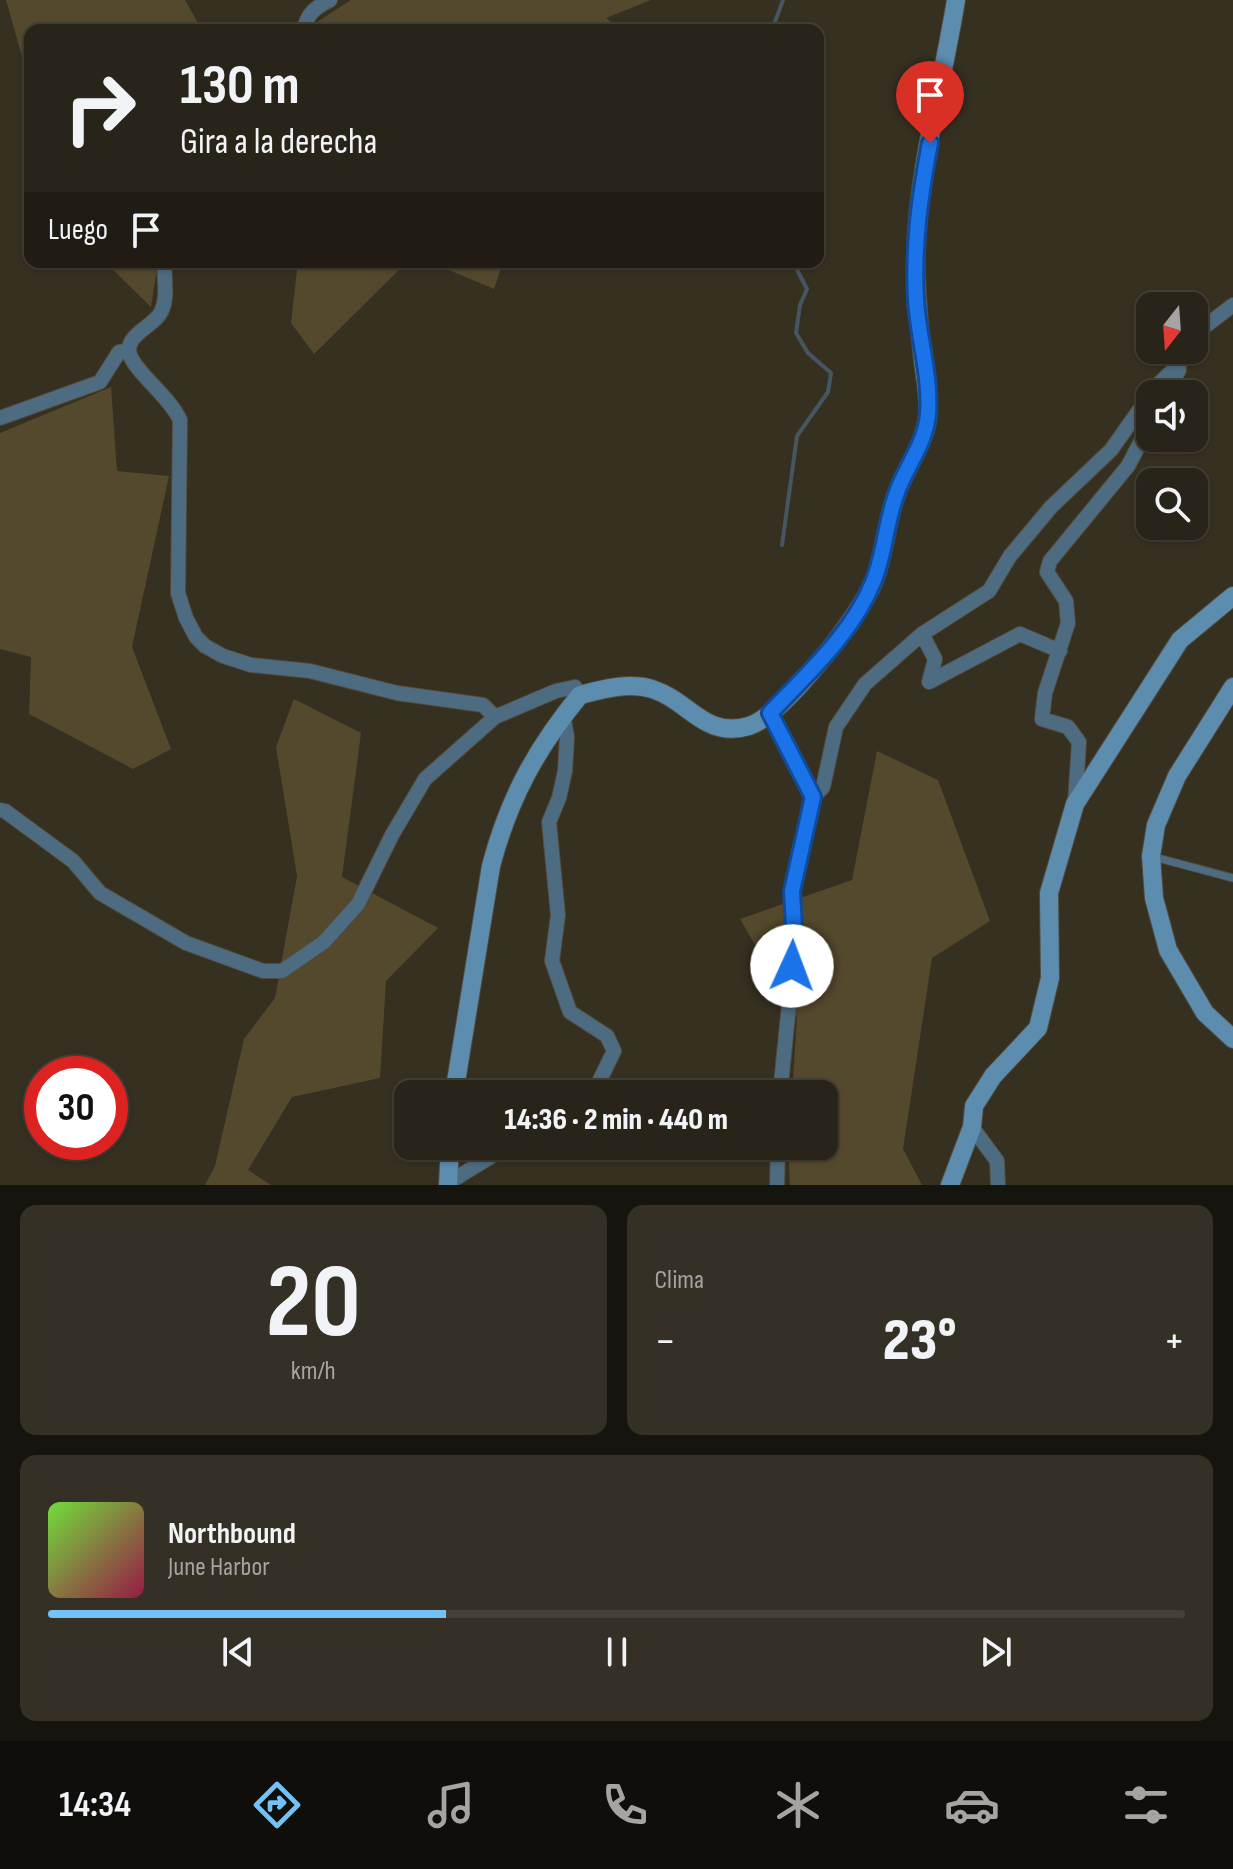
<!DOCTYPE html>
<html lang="es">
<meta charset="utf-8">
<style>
:root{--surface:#282419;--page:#343026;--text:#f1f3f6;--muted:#a5a4a2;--line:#444138;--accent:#73c1f5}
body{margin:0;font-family:"Sofia Sans Condensed",sans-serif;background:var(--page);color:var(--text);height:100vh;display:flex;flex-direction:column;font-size:30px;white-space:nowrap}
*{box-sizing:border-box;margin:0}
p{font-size:26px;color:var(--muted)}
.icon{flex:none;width:44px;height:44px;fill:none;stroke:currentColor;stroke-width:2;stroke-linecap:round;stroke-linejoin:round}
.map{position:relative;height:1185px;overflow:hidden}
.sheet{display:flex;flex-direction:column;gap:20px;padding:20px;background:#16140e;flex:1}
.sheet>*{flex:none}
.hud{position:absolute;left:24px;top:24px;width:800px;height:244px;border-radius:16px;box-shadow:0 2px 6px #0004,0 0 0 2px var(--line);background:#282419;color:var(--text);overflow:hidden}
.needle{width:52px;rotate:197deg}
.tools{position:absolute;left:1136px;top:292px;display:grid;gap:16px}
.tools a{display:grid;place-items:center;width:72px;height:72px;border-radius:16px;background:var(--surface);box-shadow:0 2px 6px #0004,0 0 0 2px var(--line);font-size:40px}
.speed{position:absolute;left:24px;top:1056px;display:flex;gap:16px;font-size:40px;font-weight:700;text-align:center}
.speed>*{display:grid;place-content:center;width:104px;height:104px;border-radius:50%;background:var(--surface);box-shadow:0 2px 6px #0004,0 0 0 2px var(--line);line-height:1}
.speed .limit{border:12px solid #d22;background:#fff;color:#111}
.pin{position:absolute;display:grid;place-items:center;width:68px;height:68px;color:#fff;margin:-82px -34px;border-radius:50% 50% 50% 0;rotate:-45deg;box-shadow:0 0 8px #0007}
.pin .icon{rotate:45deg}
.me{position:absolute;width:88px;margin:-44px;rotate:2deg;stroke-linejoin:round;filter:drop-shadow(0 0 6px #0008)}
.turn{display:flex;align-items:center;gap:28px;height:168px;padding:0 24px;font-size:36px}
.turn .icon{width:104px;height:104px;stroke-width:2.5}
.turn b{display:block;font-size:56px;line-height:68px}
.then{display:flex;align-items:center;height:76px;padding:0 24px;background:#0003;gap:16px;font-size:30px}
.big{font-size:60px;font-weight:800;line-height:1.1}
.sheet .tile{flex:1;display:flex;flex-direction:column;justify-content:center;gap:12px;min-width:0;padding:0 28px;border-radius:16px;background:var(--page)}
.sheet .dial{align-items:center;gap:0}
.dial b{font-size:104px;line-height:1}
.song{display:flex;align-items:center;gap:24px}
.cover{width:96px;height:96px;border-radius:12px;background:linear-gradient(135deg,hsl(100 70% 55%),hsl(340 70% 35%))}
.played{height:8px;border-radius:4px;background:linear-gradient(90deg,var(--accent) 35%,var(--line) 35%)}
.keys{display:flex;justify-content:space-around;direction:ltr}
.heat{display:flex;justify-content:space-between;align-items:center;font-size:44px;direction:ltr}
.sheet .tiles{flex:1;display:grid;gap:20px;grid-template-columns:1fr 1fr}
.tile:last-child{grid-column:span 2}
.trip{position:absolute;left:394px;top:1080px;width:444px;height:80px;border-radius:16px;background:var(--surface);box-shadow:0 2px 6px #0004,0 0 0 2px var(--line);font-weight:800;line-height:80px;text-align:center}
.tabs{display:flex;height:128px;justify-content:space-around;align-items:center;background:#100e0a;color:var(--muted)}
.tabs .icon{width:56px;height:56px}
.tabs .selected{color:var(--accent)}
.tabs b{font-size:36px;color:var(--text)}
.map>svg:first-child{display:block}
.green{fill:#55492d}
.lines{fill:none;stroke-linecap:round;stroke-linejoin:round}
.stream{stroke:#455660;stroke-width:4}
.lane-casing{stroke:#524c3e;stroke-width:9}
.street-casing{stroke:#524c3e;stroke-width:16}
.secondary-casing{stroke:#524c3e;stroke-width:20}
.lane{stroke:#4e6c81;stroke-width:7}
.street{stroke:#4e6c81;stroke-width:14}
.secondary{stroke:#5c8daf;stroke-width:18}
.route-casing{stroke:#114b97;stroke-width:20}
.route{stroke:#1a73e8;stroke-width:14}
</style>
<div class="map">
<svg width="1233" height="1185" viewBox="0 0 1233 1185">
<rect width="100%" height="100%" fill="#363021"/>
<path class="green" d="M6 0H185L202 30H30V85Z
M351 0H651L606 18 623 30H313L314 24Z
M105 262H158L151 307Z
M298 262H407L314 354 291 323Z
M430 262H503L494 289Z
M111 387 117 471 169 476 132 647 171 749 133 769 29 714 31 657 0 649V433Z
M294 699 361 733 342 877 438 928 386 981 380 1078 292 1097 248 1170 271 1185H205L215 1166 244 1039 275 998 297 876 276 747Z
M877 751 938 780 990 921 932 958 903 1149 922 1185H790L788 1146H824V1094H792L797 1017 740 919 852 880Z"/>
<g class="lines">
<path class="stream" d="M772 30 783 0
M782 545 797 436 828 392 831 373 808 353 796 333 800 305 807 289 793 262"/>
<defs>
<path id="lane" d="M1154 857 1233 878"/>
<path id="street" d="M304 30C307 13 316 7 330 0
M165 262C163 278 169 297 161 312 155 326 123 335 130 355 136 373 170 397 180 420L178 593 186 618 196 637 205 646 223 656 251 665 310 671 397 693 483 705 495 717 556 691 575 687 580 695
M1194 340 1199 331 1233 305
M1150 394C1163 376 1179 370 1189 350
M1166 394 1179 370
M0 418 100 382 119 352 129 350
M922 634 935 659 929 682 1020 634 1060 651
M770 713 813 797 792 891 795 945 780 1094
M563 715 567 737 565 771 559 798 549 822 558 915 552 961 570 1012 607 1036 614 1051 593 1094
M813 797 823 787 836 727 865 684 922 634 989 591 1010 556 1051 507 1111 450 1150 395
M1075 804 1079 742 1068 727 1042 719 1045 693 1068 623 1066 601 1047 572 1050 561 1128 466 1150 424
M0 810 5 811 73 861 100 893 186 943 263 971H282L324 942 358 904 392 835 425 779 495 717
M972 1127 997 1161 998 1185
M448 1183 508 1146
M777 1185 778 1146"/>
<path id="secondary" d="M1233 687 1177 776 1156 825 1151 856 1154 898 1168 950 1205 1013 1233 1039
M454 1094 491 866C509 798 536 749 580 695 603 689 629 682 652 689 690 701 704 739 749 726 783 716 861 614 874 581 885 553 886 521 897 493 906 467 926 442 928 414 929 396 925 377 923 360 919 324 915 288 916 251 918 169 943 81 956 0
M448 1185 450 1146
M950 1185 972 1127 974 1106 993 1076 1038 1028 1050 978 1049 893 1075 804 1180 640 1233 596"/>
</defs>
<use href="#lane" class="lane-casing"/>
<use href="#street" class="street-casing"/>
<use href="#secondary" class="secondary-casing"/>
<use href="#lane" class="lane"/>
<use href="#street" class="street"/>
<use href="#secondary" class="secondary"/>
</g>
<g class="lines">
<defs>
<path id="route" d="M792 966 795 945 792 891 813 797 770 713C808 673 853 633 874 580 885 552 886 521 897 492 906 467 926 442 928 414 931 376 918 337 916 299 913 246 920 195 930 143"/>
</defs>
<use href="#route" class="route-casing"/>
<use href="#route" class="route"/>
</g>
</svg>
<div class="tools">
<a><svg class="needle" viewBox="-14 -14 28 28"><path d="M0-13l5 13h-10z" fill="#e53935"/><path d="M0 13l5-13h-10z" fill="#a5a4a2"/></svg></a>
<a><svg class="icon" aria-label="sound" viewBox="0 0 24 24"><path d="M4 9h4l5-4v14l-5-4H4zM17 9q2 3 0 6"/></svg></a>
<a><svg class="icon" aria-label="search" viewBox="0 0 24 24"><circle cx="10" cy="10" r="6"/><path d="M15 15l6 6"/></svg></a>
</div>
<div class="speed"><div class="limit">30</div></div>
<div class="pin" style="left:930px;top:143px;background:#d93025"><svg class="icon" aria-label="arrive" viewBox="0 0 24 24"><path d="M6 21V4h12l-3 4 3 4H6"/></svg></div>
<svg class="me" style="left:792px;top:966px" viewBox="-20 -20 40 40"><circle r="19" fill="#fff"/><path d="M0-13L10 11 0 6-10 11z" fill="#1a73e8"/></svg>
<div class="trip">14:36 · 2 min · 440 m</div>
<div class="hud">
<div class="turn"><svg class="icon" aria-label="right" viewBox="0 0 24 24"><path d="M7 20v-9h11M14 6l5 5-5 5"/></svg><div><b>130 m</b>Gira a la derecha</div></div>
<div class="then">Luego<svg class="icon" aria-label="arrive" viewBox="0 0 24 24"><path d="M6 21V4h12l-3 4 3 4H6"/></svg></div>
</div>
</div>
<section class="sheet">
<div class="tiles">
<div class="tile dial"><b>20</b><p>km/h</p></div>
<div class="tile"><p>Clima</p>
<div class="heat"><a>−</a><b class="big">23°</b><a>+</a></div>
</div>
<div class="tile">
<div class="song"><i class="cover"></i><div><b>Northbound</b><p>June Harbor</p></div></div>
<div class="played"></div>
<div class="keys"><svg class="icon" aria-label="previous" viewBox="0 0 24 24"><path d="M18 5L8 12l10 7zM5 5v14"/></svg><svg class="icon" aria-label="pause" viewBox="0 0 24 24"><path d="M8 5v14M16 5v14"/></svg><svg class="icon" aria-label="next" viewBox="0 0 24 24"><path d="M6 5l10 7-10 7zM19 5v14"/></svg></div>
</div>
</div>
</section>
<nav class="tabs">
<b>14:34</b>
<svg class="icon selected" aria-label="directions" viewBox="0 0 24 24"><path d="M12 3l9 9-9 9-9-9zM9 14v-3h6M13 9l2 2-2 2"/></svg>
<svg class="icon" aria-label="music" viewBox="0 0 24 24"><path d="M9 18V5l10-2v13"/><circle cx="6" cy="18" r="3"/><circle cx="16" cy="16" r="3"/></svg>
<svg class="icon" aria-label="phone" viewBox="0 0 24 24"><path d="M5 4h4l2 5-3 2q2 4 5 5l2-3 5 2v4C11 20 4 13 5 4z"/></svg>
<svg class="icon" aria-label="climate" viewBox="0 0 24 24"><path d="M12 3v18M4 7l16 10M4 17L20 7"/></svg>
<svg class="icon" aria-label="car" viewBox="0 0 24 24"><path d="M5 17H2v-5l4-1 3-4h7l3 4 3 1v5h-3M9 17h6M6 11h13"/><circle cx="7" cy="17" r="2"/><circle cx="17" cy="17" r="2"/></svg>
<svg class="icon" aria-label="filters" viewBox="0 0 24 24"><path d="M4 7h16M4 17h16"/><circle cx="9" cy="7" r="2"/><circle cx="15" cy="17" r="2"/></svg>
</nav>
